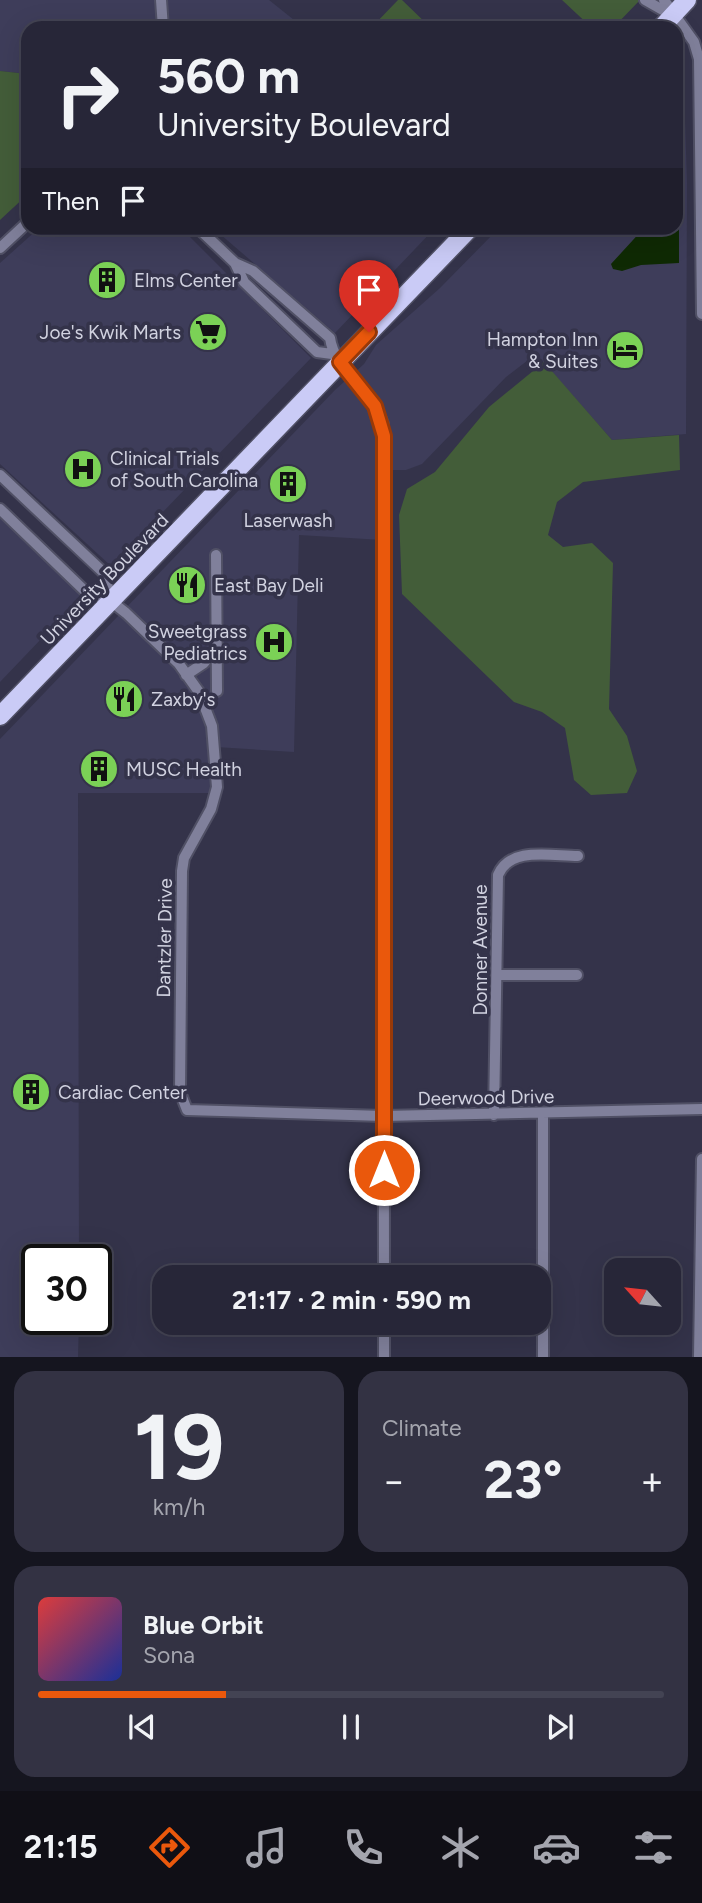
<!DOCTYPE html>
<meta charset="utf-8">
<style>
:root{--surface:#272638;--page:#333243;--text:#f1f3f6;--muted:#a4a5ae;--line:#434353;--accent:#ea580c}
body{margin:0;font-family:Figtree,sans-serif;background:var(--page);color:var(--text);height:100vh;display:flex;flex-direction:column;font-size:26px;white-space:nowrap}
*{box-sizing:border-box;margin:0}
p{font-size:23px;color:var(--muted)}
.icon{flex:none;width:38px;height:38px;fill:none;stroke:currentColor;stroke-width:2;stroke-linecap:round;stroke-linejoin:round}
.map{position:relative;height:1357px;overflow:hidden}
.sheet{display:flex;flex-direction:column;gap:14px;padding:14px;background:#15151f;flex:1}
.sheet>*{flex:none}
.banner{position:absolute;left:21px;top:21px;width:662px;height:214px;border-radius:21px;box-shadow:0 7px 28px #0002,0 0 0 2px var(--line);background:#272638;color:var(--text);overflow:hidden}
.needle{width:46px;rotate:297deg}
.tools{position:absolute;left:604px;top:1258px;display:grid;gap:14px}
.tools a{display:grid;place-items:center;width:77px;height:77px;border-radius:14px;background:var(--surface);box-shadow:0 7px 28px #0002,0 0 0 2px var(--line);font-size:35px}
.speed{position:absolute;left:21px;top:1244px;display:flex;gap:14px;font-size:35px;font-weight:700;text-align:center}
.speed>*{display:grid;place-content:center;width:91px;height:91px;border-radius:50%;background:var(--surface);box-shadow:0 7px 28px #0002,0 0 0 2px var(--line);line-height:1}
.speed .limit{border:4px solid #111;border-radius:10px;background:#fff;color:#111}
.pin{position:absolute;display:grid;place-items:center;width:60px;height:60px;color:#fff;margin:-72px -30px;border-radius:50% 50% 50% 0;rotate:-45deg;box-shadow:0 0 7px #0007}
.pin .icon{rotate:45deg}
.me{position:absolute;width:77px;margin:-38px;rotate:0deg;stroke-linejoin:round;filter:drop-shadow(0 0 5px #0008)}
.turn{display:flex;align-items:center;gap:24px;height:147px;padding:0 21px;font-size:32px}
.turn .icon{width:91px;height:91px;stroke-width:2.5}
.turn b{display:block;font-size:49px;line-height:60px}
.then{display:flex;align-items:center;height:66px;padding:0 21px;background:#0003;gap:14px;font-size:26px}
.big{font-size:52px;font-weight:700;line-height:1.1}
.sheet .widget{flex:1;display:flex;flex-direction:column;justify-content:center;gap:10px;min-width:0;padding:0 24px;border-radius:21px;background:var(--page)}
.sheet .dial{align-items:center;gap:0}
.dial b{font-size:91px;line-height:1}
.song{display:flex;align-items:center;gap:21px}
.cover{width:84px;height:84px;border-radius:10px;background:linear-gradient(135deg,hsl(0 70% 55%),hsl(230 70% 35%))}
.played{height:7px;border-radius:4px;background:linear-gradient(90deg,var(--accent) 30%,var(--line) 30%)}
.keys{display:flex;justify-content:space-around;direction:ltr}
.heat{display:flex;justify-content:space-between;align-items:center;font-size:38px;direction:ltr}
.sheet .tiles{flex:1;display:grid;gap:14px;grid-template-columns:1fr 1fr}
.widget:last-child{grid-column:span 2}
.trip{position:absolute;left:152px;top:1265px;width:399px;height:70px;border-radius:21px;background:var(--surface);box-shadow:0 7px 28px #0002,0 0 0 2px var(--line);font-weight:700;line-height:70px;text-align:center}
.menu{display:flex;height:112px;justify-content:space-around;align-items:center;background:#100f16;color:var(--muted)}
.menu .icon{width:49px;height:49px}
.menu .on{color:var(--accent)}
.menu b{font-size:32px;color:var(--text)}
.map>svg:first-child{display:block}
.built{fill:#3e3d5a}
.green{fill:#435d39}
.water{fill:#0f2a04}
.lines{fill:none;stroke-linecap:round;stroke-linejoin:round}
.minor-casing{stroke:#505065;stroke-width:14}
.primary-casing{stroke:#505065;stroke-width:21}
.minor{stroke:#80809b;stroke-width:10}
.primary{stroke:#cacbf6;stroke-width:18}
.route-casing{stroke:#983908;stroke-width:18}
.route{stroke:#ea580c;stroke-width:12}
.labels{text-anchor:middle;stroke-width:7;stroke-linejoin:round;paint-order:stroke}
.poi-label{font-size:19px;fill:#d1d2e0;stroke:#34334a;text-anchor:start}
.street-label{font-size:19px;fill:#d1d2e0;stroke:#34334a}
</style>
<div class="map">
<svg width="702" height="1357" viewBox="0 0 702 1357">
<rect width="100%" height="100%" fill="#34334a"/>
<path class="built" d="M0 0H269L304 28H28V74L0 71Z
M676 46 682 50 683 56 687 183 686 434 612 440 536 354 506 377 422 464 406 470H384L383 540 299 535 294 752 216 747V793H78L79 1260H37V1320H79L78 1357H0V739L335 390 364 364 376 345 440 288 499 228H676Z
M39 228H181L311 358 111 566 0 464V263Z
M213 228H435L335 333Z
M0 509 86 592 0 682Z"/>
<path class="green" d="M398 0H402L431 28H371Z
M562 0H640L613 28H592Z
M0 71 28 74V194L0 220Z
M544 362 612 440 679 435 680 470 583 482 557 502 548 535 563 547 592 543 613 563 609 709 627 736 637 771 627 793 591 795 574 780 565 728 542 712 514 702 402 594 399 515 407 489 435 472 489 407Z"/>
<path class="water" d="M679 191V263L641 265 622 271 613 269 611 264 644 228H676V195Z"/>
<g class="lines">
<defs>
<path id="minor" d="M161 0 163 28
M645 0 673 16
M664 0 694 42 699 59 702 314
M198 228 235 263 253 271 330 338C334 369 372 392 383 424L384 1278
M0 248 28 222
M235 263 244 282 317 352 332 354
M0 475 104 573 112 602
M0 509 86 592 112 602 126 613 179 664 199 692 212 726 217 787 211 809 184 858 182 871 180 1092 187 1110 383 1116 702 1109
M216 555 217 691
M186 675 204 663 217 646
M499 975H577
M543 1114V1357
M494 1115 498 875C510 846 551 856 578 856
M384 1323V1357
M699 1357 702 1159"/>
<path id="primary" d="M661 28 687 0
M0 716 470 228"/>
</defs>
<use href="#minor" class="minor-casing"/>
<use href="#primary" class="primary-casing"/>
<use href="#minor" class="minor"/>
<use href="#primary" class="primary"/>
</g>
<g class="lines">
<defs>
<path id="route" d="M369 332 340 362 375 406 384 436V1170"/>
</defs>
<use href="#route" class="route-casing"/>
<use href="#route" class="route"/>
</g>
<defs>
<symbol id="building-disc" viewBox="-11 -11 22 22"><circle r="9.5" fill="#7bd156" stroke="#34334a"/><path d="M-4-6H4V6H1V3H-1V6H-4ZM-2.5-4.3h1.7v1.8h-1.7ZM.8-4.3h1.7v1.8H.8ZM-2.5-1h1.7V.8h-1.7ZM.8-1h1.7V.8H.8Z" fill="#111"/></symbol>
<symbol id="supermarket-disc" viewBox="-11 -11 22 22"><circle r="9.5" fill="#7bd156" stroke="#34334a"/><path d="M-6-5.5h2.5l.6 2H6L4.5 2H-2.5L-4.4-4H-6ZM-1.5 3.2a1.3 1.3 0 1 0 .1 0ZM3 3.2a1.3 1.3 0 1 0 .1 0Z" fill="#111"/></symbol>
<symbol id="hotel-disc" viewBox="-11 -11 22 22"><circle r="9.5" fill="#7bd156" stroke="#34334a"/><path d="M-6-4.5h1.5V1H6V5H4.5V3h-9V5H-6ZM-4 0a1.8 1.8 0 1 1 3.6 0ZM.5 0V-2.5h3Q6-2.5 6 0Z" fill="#111"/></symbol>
<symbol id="hospital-disc" viewBox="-11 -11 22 22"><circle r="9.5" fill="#7bd156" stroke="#34334a"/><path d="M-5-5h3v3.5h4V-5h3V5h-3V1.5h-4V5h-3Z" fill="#111"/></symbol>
<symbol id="restaurant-disc" viewBox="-11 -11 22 22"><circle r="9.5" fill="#7bd156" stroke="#34334a"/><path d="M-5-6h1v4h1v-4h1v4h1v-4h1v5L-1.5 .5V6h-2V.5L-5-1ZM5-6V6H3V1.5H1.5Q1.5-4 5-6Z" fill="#111"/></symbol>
</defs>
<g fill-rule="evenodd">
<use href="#building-disc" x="85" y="258" width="44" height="44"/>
<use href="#supermarket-disc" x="186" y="310" width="44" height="44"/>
<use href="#hotel-disc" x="603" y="328" width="44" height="44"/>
<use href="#hospital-disc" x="61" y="447" width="44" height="44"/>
<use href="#building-disc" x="266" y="462" width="44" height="44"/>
<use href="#restaurant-disc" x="165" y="563" width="44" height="44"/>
<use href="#hospital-disc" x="252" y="620" width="44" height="44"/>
<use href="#restaurant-disc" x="102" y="677" width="44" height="44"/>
<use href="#building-disc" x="77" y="747" width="44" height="44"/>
<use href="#building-disc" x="9" y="1070" width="44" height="44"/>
</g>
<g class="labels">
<g class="poi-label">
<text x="134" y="287">Elms Center</text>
<text x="181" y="339" text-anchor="end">Joe's Kwik Marts</text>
<text x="598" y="346" text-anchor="end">Hampton Inn<tspan x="598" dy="22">&amp; Suites</tspan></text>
<text x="110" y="465">Clinical Trials<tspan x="110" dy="22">of South Carolina</tspan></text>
<text x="288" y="527" text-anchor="middle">Laserwash</text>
<text x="214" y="592">East Bay Deli</text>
<text x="247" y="638" text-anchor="end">Sweetgrass<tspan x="247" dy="22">Pediatrics</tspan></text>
<text x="151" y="706">Zaxby's</text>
<text x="126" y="776">MUSC Health</text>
<text x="58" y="1099">Cardiac Center</text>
</g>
<g class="street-label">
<text transform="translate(104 579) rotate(-46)" y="7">University Boulevard</text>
<text transform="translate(164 938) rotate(-89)" y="7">Dantzler Drive</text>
<text transform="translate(480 950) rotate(-90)" y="7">Donner Avenue</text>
<text transform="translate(486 1097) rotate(-1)" y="7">Deerwood Drive</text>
</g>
</g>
</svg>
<div class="tools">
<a><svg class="needle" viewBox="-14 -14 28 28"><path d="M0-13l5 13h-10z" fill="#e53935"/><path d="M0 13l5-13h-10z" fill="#a4a5ae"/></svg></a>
</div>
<div class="speed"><div class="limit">30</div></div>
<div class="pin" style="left:369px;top:332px;background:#d93025"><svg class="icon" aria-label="arrive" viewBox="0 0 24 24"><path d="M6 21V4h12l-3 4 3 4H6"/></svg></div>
<svg class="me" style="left:384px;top:1170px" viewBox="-20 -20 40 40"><circle r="17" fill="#ea580c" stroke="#fff" stroke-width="3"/><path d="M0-11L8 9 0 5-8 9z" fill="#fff"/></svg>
<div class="trip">21:17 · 2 min · 590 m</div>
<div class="banner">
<div class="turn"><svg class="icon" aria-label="right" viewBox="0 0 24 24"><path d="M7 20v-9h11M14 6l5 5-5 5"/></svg><div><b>560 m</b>University Boulevard</div></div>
<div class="then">Then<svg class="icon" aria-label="arrive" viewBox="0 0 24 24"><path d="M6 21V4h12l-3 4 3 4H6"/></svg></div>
</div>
</div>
<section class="sheet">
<div class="tiles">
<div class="widget dial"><b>19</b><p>km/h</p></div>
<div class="widget"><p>Climate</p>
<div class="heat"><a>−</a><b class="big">23°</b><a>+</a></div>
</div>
<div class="widget">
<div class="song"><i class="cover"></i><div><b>Blue Orbit</b><p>Sona</p></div></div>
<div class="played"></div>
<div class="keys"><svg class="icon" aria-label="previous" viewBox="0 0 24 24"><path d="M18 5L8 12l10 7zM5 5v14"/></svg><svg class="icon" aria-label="pause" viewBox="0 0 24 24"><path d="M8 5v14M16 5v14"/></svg><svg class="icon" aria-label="next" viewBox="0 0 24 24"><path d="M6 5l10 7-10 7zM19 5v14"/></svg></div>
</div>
</div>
</section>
<nav class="menu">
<b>21:15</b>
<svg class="icon on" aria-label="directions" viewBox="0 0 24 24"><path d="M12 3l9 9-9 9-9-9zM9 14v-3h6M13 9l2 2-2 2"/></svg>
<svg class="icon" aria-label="music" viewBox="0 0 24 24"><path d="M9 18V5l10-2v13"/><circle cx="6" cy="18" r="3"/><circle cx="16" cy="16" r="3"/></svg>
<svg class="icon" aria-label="phone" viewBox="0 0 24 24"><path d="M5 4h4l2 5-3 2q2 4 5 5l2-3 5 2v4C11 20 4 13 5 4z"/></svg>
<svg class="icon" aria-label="climate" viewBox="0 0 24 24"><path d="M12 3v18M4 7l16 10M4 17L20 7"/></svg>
<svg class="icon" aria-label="car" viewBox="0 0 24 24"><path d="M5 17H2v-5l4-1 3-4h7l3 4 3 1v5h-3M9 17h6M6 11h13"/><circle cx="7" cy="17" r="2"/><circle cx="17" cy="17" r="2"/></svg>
<svg class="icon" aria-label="filters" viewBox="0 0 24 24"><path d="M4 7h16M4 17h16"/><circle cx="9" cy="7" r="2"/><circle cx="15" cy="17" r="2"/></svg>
</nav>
